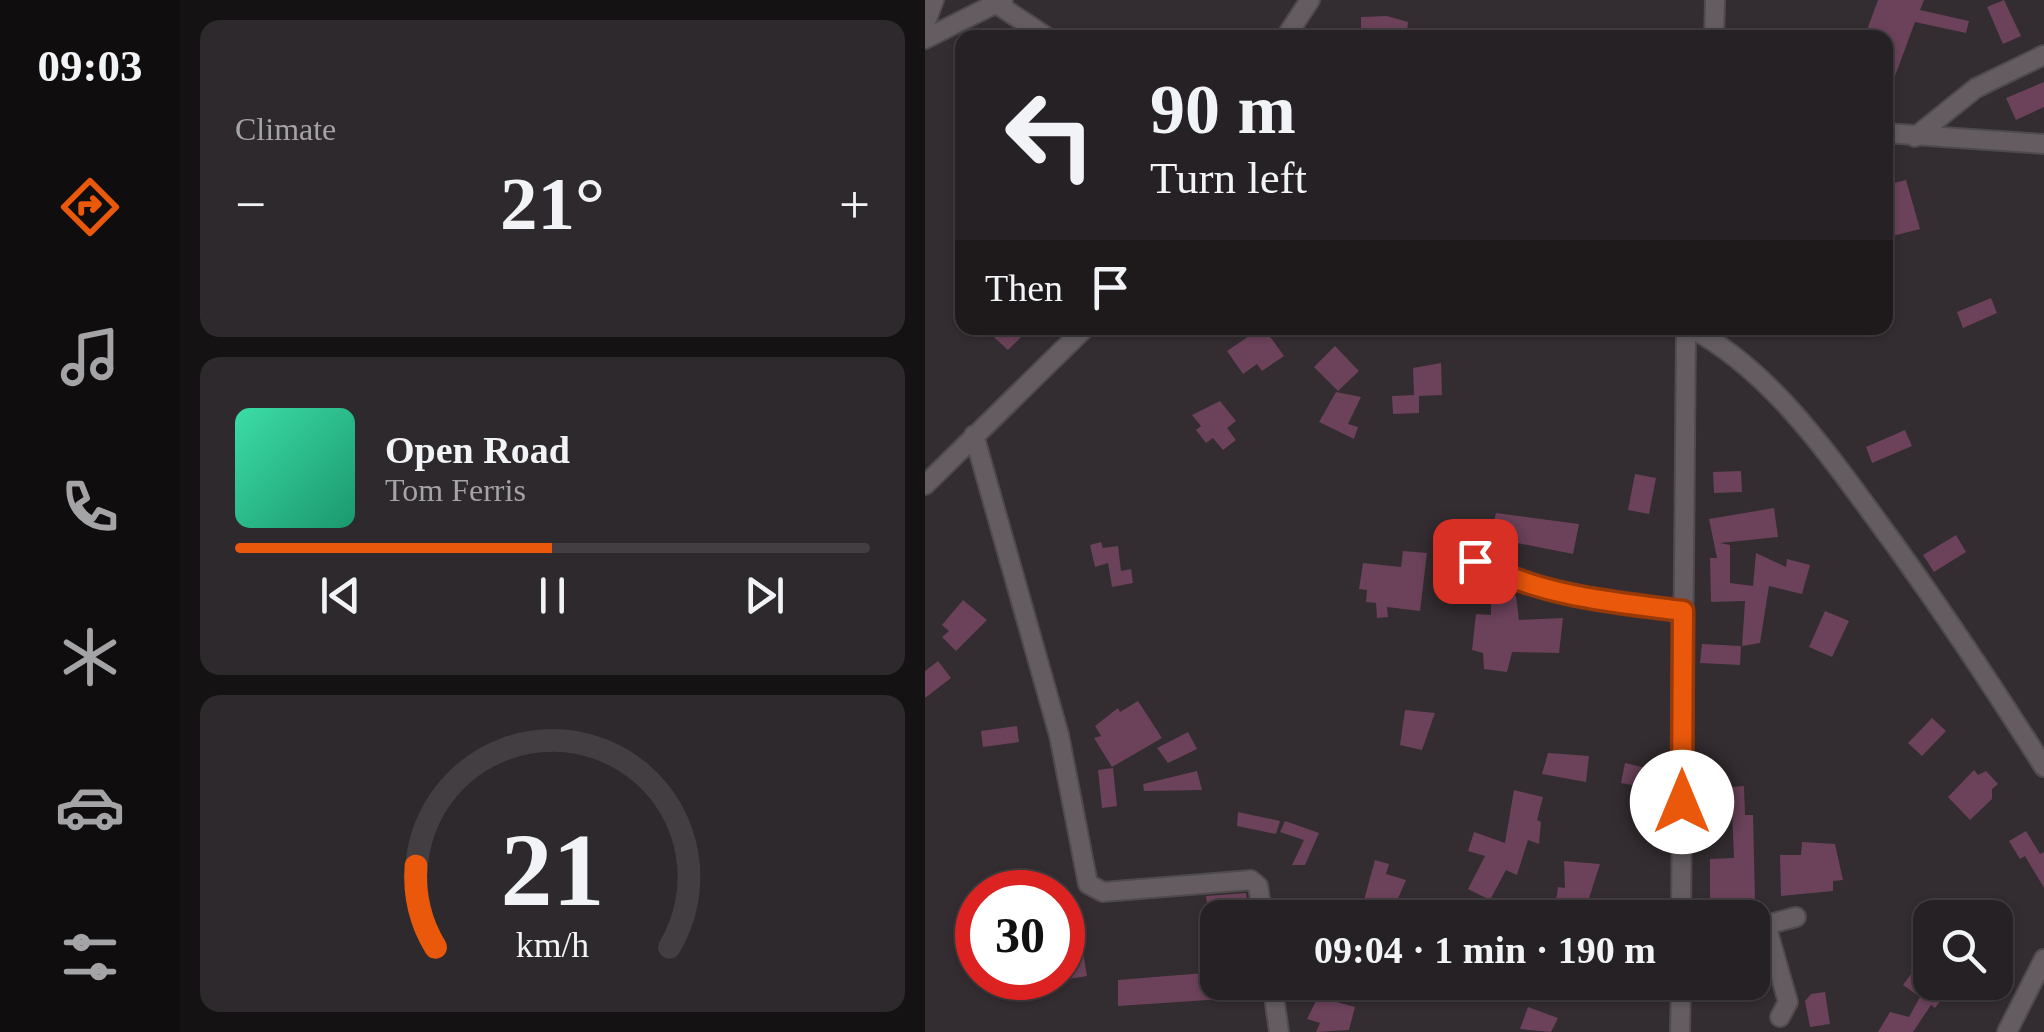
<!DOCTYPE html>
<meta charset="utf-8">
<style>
:root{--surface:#262124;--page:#2e292c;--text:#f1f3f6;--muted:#a4a3a6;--line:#423e41;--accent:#ea580c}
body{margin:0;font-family:Georgia,serif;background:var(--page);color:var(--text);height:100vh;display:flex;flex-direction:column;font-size:38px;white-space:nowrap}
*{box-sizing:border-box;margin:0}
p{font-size:32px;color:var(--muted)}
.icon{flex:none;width:55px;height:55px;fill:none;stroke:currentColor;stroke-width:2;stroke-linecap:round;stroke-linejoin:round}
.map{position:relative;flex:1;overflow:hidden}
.drawer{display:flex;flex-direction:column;gap:20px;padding:20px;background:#151214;width:745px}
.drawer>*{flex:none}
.hud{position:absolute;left:30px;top:30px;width:938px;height:305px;border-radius:20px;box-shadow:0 2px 8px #0004,0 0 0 2px var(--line);background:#262124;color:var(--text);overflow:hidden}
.buttons{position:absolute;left:988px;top:900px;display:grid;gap:20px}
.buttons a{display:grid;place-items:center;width:100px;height:100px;border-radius:20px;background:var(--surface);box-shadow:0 2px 8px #0004,0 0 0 2px var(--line);font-size:50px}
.speed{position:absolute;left:30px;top:870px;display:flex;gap:20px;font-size:50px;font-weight:700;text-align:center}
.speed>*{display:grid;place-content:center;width:130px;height:130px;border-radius:50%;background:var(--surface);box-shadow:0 2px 8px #0004,0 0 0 2px var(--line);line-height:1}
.speed .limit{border:15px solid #d22;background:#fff;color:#111}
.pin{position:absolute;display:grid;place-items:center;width:85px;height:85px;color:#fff;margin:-42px;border-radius:20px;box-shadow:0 5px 15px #0006}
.me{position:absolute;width:110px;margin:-55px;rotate:0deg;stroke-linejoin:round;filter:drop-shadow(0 0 8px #0008)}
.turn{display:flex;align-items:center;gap:35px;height:210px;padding:0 30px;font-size:45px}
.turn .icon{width:130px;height:130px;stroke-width:2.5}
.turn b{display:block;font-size:70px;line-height:85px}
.then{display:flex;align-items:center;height:95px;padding:0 30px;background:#0003;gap:20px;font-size:38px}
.big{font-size:75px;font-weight:700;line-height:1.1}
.drawer .tile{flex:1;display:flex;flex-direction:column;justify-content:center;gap:15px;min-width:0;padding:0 35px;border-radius:20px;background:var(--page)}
.drawer .dial{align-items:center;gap:0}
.dial svg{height:260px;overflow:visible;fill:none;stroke:var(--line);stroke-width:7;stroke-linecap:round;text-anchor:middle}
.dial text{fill:var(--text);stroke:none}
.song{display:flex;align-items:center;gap:30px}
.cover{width:120px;height:120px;border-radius:15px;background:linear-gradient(135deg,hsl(160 70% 55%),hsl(160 70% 35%))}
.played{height:10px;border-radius:5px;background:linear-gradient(90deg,var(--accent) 50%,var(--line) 50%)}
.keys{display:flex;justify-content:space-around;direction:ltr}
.heat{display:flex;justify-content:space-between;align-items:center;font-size:55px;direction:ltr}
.trip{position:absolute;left:275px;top:900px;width:570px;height:100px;border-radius:20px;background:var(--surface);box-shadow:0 2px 8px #0004,0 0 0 2px var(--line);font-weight:700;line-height:100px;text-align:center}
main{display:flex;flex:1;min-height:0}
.tab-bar{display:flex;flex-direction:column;width:180px;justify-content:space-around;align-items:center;background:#0f0d0e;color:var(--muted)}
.tab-bar .icon{width:70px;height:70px}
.tab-bar .current{color:var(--accent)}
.tab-bar b{font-size:45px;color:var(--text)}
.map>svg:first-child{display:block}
.building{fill:#6b425a}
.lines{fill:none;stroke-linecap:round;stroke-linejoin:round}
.street-casing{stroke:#4f4a4c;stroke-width:22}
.street{stroke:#645c60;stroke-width:18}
.route-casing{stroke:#983908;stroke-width:25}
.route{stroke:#ea580c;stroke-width:18}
</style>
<main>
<nav class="tab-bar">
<b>09:03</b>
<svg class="icon current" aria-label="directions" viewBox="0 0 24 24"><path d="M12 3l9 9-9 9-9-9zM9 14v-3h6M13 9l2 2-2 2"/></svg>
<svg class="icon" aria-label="music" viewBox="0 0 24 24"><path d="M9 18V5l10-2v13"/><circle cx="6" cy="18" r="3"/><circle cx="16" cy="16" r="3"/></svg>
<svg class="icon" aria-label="phone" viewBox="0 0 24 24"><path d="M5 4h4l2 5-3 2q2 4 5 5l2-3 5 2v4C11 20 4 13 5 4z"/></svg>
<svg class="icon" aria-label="climate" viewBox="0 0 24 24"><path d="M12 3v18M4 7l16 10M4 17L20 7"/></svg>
<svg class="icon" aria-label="car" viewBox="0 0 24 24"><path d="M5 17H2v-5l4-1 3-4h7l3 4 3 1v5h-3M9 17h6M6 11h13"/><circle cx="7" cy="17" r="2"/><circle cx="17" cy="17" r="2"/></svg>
<svg class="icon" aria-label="filters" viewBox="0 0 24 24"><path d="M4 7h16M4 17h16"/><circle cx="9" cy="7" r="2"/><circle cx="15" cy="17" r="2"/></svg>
</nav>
<section class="drawer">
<div class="tile"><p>Climate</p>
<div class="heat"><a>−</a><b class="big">21°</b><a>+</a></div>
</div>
<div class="tile">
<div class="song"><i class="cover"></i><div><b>Open Road</b><p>Tom Ferris</p></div></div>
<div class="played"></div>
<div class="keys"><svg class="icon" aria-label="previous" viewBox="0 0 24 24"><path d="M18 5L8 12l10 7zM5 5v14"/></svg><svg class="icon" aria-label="pause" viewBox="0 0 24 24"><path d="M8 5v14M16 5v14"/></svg><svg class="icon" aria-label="next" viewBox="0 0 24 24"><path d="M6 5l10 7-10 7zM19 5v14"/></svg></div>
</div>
<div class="tile dial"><svg viewBox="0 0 100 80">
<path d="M14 69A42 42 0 1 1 86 69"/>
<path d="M14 69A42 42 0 0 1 8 44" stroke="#ea580c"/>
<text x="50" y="56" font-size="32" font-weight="700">21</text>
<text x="50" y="72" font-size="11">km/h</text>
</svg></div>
</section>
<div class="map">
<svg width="1119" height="1032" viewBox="0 0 1119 1032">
<rect width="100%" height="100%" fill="#332c30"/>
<path class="building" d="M953 0H999L995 10 1044 21 1041 33 990 22 970 76 960 73V38H939Z
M1079 0 1096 36 1078 44 1062 7Z
M462 16 483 22 482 33 461 31 462 38H436V17Z
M1119 82V107L1091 120 1081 98Z
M981 180 995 229 960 238V185Z
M1066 298 1072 313 1038 328 1032 312Z
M59 328H105L83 350Z
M323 328H339L359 356 337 371 332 364 318 374 302 351 327 334Z
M410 346 434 371 413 391 389 367Z
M516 363 517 395 494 396V413L468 414 467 396 489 395 488 368Z
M411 392 436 397 423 424 433 427 429 439 394 422Z
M295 401 311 421 302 428 311 440 298 450 288 438 281 443 271 430 276 426 267 415Z
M980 430 987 446 947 463 941 447Z
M816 471 817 492 789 493 788 472Z
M710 474 731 478 724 514 703 510Z
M849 508 853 537 795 543 805 545V583L828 586 831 553 861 567 862 559 885 565 877 594 844 586 835 643 817 646 820 601 786 602 785 558H792L784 519Z
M571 513 654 524 648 554 577 540 572 555 561 552Z
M1031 535 1041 552 1009 572 998 555Z
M176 542 178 548 193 546 196 571 206 569 208 583 187 587 183 563 170 567 165 545Z
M478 551 502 553 495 611 462 607 463 617 452 618 451 603 441 602 442 590 434 589 438 563 476 567Z
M566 595 591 596 594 620 638 618 634 653 587 652 582 672 559 669 558 653 547 650 551 614 566 615Z
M38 600 62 620 31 651 17 637 24 631 17 625Z
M900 611 924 621 907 657 884 647Z
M777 644 816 646 815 665 775 663Z
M13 661 26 678 0 698V671Z
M213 701 237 738 187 767 169 738 176 736 170 726 193 708 195 712Z
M480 710 510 713 497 750 475 745Z
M1007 718 1021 731 997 756 983 743Z
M92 726 94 742 58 747 56 731Z
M263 732 272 749 243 763 232 748Z
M623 753 664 756 661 782 617 774Z
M700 763 734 771 731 789 696 783Z
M188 768 192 806 177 808 173 770Z
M1049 770 1053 775 1061 771 1073 784 1067 789V799L1045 820 1023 797Z
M272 771 277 790 219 791 218 784Z
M819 786 820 815H828L830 900 793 905V900H785V859L809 858 806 787Z
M589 790 618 797 612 820 616 822 614 844 603 840 592 875 581 870 565 900 543 889 560 856 543 851 549 832 580 843Z
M313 812 355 821 351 834 312 826Z
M360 821 394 833 380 865H367L379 840 355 832Z
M1101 831 1115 854 1119 852V888L1100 856 1095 859 1084 841Z
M877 842 910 844 918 880 908 881V891L856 896 855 855H876Z
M450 860 464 864 461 874 481 880 471 903 455 899 449 918H434Z
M639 861 675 864 659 914 640 910 642 902 631 900 633 887 640 888Z
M321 893 325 918H313L312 907 283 911 281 896Z
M152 917 162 976 138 980V919Z
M991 967 1005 977V982L1024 989 1010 1008 1006 1005 988 1032H953L965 1012 984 1017 995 997 978 985Z
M292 972V982H312L313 998 193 1006V980Z
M900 992 905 1024 885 1027 880 1001 886 994Z
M393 997 430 1007 424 1030 391 1032 395 1023 382 1019Z
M603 1007 633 1018 626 1032 595 1029Z"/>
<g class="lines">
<defs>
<path id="street" d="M66 0 123 38
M0 24 9 0
M360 38 385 0
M789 38 790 0
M0 39 78 0
M960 133 1119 144
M990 137 1051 88 1119 55
M766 328C844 370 899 448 951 519 1010 599 1065 682 1119 767
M49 435 134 735 163 884 178 892 326 880 333 886 338 918
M0 485 160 328
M551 561C616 596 685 602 758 611
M756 918 761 328
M828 920 841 925 871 917
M841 925 863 1002 855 1017
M347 982 354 1032
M755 1032 756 982
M1082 1032 1119 959"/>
</defs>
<use href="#street" class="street-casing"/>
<use href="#street" class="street"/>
</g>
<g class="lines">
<defs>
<path id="route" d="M550 561C616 596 685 602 758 611L757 802"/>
</defs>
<use href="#route" class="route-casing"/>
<use href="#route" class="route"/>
</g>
</svg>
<div class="buttons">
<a><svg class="icon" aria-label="search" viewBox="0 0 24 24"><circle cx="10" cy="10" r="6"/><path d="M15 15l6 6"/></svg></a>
</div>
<div class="speed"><div class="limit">30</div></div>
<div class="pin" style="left:550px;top:561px;background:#d93025"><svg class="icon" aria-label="arrive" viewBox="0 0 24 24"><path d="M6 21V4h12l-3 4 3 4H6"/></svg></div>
<svg class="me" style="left:757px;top:802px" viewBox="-20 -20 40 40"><circle r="19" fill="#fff"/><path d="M0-13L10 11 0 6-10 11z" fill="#ea580c"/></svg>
<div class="trip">09:04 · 1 min · 190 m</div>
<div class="hud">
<div class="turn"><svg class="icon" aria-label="left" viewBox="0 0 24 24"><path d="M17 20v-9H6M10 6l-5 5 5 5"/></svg><div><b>90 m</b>Turn left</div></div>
<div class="then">Then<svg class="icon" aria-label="arrive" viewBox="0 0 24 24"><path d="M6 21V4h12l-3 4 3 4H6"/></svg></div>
</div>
</div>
</main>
